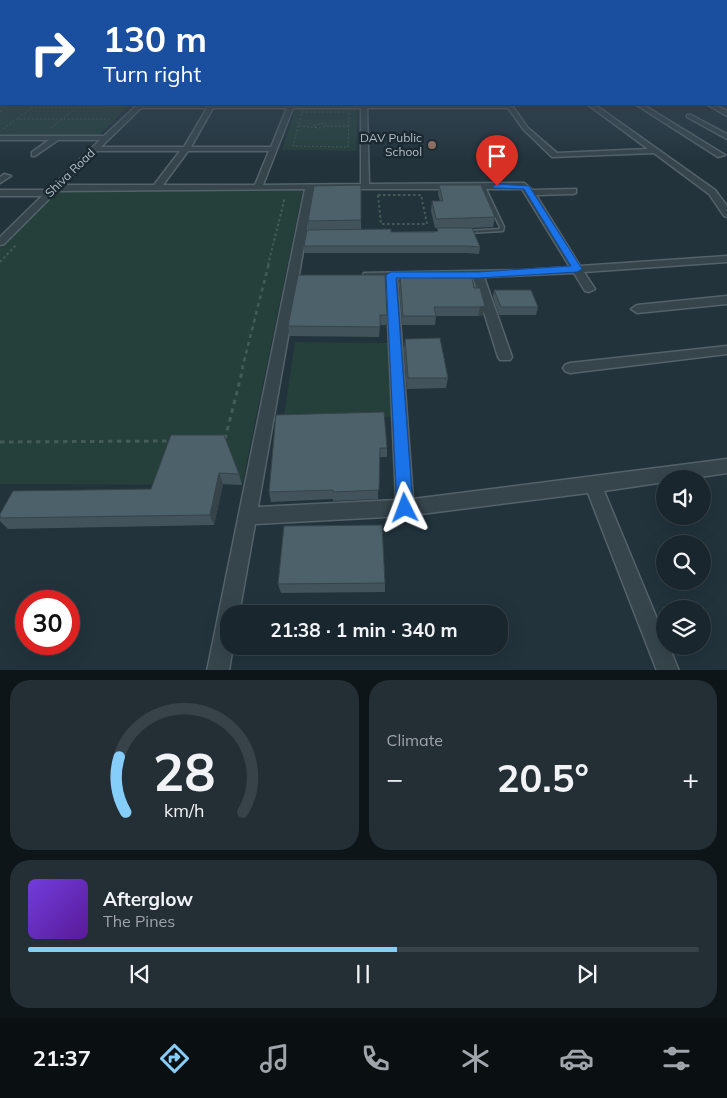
<!DOCTYPE html>
<meta charset="utf-8">
<style>
:root{--surface:#1a262d;--page:#232e35;--text:#f1f3f6;--muted:#9fa5aa;--line:#384349;--accent:#85cef9}
body{margin:0;font-family:Mulish,sans-serif;background:var(--page);color:var(--text);height:100vh;display:flex;flex-direction:column;font-size:19px;white-space:nowrap}
*{box-sizing:border-box;margin:0}
p{font-size:16px;color:var(--muted)}
.icon{flex:none;width:28px;height:28px;fill:none;stroke:currentColor;stroke-width:2;stroke-linecap:round;stroke-linejoin:round}
.map{position:relative;height:670px;overflow:hidden}
.details{display:flex;flex-direction:column;gap:10px;padding:10px;background:#0e1519;flex:1}
.details>*{flex:none}
.top-card{position:absolute;left:0px;top:0px;width:728px;height:105px;box-shadow:0 5px 20px #0002,0 0 0 1px var(--line);background:#1a4fa0;color:#fff;overflow:hidden}
.controls{position:absolute;left:656px;top:470px;display:grid;gap:10px}
.controls a{display:grid;place-items:center;width:55px;height:55px;border-radius:50%;background:var(--surface);box-shadow:0 5px 20px #0002,0 0 0 1px var(--line);font-size:25px}
.speed{position:absolute;left:15px;top:590px;display:flex;gap:10px;font-size:25px;font-weight:700;text-align:center}
.speed>*{display:grid;place-content:center;width:65px;height:65px;border-radius:50%;background:var(--surface);box-shadow:0 5px 20px #0002,0 0 0 1px var(--line);line-height:1}
.speed .limit{border:8px solid #d22;background:#fff;color:#111}
.pin{position:absolute;display:grid;place-items:center;width:42px;height:42px;color:#fff;margin:-51px -21px;border-radius:50% 50% 50% 0;rotate:-45deg;box-shadow:0 0 5px #0007}
.pin .icon{rotate:45deg}
.me{position:absolute;width:55px;margin:-28px;rotate:357deg;stroke-linejoin:round;filter:drop-shadow(0 0 4px #0008)}
.turn{display:flex;align-items:center;gap:18px;height:105px;padding:0 20px;font-size:22px}
.turn .icon{width:65px;height:65px;stroke-width:2.5}
.turn b{display:block;font-size:35px;line-height:42px}
.big{font-size:38px;font-weight:700;line-height:1.1}
.details .card{flex:1;display:flex;flex-direction:column;justify-content:center;gap:8px;min-width:0;padding:0 18px;border-radius:20px;background:var(--page)}
.details .dial{align-items:center;gap:0}
.dial svg{height:130px;overflow:visible;fill:none;stroke:var(--line);stroke-width:7;stroke-linecap:round;text-anchor:middle}
.dial text{fill:var(--text);stroke:none}
.song{display:flex;align-items:center;gap:15px}
.cover{width:60px;height:60px;border-radius:8px;background:linear-gradient(135deg,hsl(260 70% 55%),hsl(270 70% 35%))}
.played{height:5px;border-radius:2px;background:linear-gradient(90deg,var(--accent) 55%,var(--line) 55%)}
.keys{display:flex;justify-content:space-around;direction:ltr}
.heat{display:flex;justify-content:space-between;align-items:center;font-size:28px;direction:ltr}
.details .tiles{flex:1;display:grid;gap:10px;grid-template-columns:1fr 1fr}
.card:last-child{grid-column:span 2}
.trip{position:absolute;left:220px;top:605px;width:288px;height:50px;border-radius:20px;background:var(--surface);box-shadow:0 5px 20px #0002,0 0 0 1px var(--line);font-weight:700;line-height:50px;text-align:center}
.tabs{display:flex;height:80px;justify-content:space-around;align-items:center;background:#0a0f12;color:var(--muted)}
.tabs .icon{width:35px;height:35px}
.tabs .on{color:var(--accent)}
.tabs b{font-size:22px;color:var(--text)}
.map>svg:first-child{display:block}
.green{fill:#253f3b}
.lines{fill:none;stroke-linecap:round;stroke-linejoin:round}
.service-casing{stroke:#54626a;stroke-width:3}
.minor-casing{stroke:#54626a;stroke-width:3}
.path-far3{stroke:#445b58;stroke-width:1;stroke-dasharray:2 2;stroke-linecap:butt}
.path-far2{stroke:#445b58;stroke-width:2;stroke-dasharray:2.5 2.5;stroke-linecap:butt}
.path-far1{stroke:#445b58;stroke-width:2.5;stroke-dasharray:4 4;stroke-linecap:butt}
.path{stroke:#445b58;stroke-width:3;stroke-dasharray:4.5 4.5;stroke-linecap:butt}
.service{fill:#36454c;fill-rule:evenodd}
.minor{fill:#36454c;fill-rule:evenodd}
.wall{fill:#42535b}
.shaded-wall{fill:#36444a}
.building{fill:#4d616a;stroke:#36444a}
.route{fill:#1a73e8;stroke:#114b97}
.education-dot{fill:#8d6e63;stroke:#1b2931;stroke-width:2}
.labels{text-anchor:middle;stroke-width:5;stroke-linejoin:round;paint-order:stroke}
.far-poi-label{font-size:12px;fill:#b2bfc8;stroke:#1b2931;text-anchor:end}
.far-street-label{font-size:12px;fill:#b2bfc8;stroke:#1b2931}
</style>
<div class="map">
<svg width="727" height="671" viewBox="0 0 727 671">
<rect width="100%" height="100%" fill="#22333c"/>
<path class="green" d="M0 106H129L99 135H0Z
M296 108H358L356 151 282 150Z
M303 189 242 485 0 484V248L57 190Z
M295 342 389 343 392 417 284 416Z"/>
<g class="lines">
<defs>
<path id="service" d="M482 186 485 187 504 227 503 231 467 233 465 232 467 231 499 229 500 227 481 187Z"/>
<path id="minor" d="M0 68 1 69V71L0 72Z
M726 72H727V76H726Z
M0 85H1V89H0Z
M726 92H727V96H726Z
M138 104H511L528 128 557 153 648 149 587 104H594L715 190 727 206V217L724 216 709 194 654 153 552 157 524 130 508 108H367L369 184 524 183 532 190 576 189V193L573 194 536 195 580 266 727 256V262L584 272 595 289 589 292 585 291 574 273 484 277 512 357 510 360H500L498 357 473 277 397 278 413 499 727 459V473L687 479H665V482L604 491 665 638V646H669L679 671H657L588 493 405 516 255 524 239 614H229V646H233L229 671H207L305 189 57 191 4 244 0 245V237L42 196H0V190H48L100 140H58L35 156H32V152L49 140H0V136H104ZM141 108H207L184 147H101ZM213 108H287L271 147H191ZM293 108H361V184L263 185ZM97 151H180L154 185H63ZM188 151H269L255 185H163ZM314 189H522L570 267 524 270 364 273 363 275 364 277 386 278 396 500 258 507Z
M635 104H642L725 155 718 157Z
M706 104H713L727 111V116Z
M687 115H691L727 134V139L687 117Z
M4 174 11 176 0 183V177Z
M727 296V304L637 313 631 309 637 305Z
M727 346V354L570 373 565 371 563 368 565 365 570 363Z"/>
</defs>
<use href="#service" class="service-casing"/>
<use href="#minor" class="minor-casing"/>
<path class="path-far3" d="M0 112 3 110
M302 112H349L348 147 293 146Z
M18 118 32 108 123 107
M299 126 320 128 327 126H349
M314 126 323 123 327 126
M51 128 76 108
M3 129 16 119H111"/>
<path class="path-far2" d="M378 195H421L427 224H381Z
M0 262 16 245
M268 265 285 197"/>
<path class="path-far1" d="M242 369 269 263"/>
<path class="path" d="M225 439 243 368
M0 442 170 441"/>
<use href="#service" class="service"/>
<use href="#minor" class="minor"/>
</g>
<path class="wall" d="M361 185V230L391 232 437 231V228H435L431 211 432 201H440L438 194 439 185 495 217 493 227 472 228 480 247 479 254 466 253H304V246L308 230V221Z
M298 275 387 315 386 325H380L379 337 290 336 288 326Z
M400 275 431 278 474 288 485 306 483 315 478 316H436L435 325H402L399 284Z
M494 290 538 307 536 315H499L493 297Z
M405 339 448 378 446 388 407 389 404 349Z
M276 415 387 448V457H379L378 499 333 501V499L271 502 269 492Z
M171 435 239 474 242 485 223 484 214 525 8 529 0 521V514L151 489Z
M385 583V592L281 593 278 584Z"/>
<path class="shaded-wall" d="M485 306 483 315 478 316 480 307Z
M219 473 223 484 214 525 210 515Z"/>
<path class="building" d="M726 75H727V88H726Z
M361 185V220L308 221 314 186Z
M439 185H481L495 217 436 219 432 201H443Z
M437 228H472L480 247 467 246H304L307 230 391 229V232H434L438 231Z
M298 275H385L387 315H380V327L288 326Z
M400 275H430L431 278H472L474 288H480L485 306 480 307H434L436 316H403Z
M494 290H531L538 307H501Z
M440 338 448 378H408L405 339Z
M384 412 387 448H380L379 490 333 492V490L269 492 276 415Z
M171 435H224L239 474 219 473 210 515 0 518V514L13 491 151 489Z
M382 525 385 583 278 584 284 526Z"/>
<linearGradient id="sky" x2="0" y2="1"><stop stop-color="#131c21"/><stop offset="0.42" stop-color="#3e5061"/><stop offset="1" stop-color="#3e5061" stop-opacity="0"/></linearGradient>
<rect width="727" height="161" fill="url(#sky)"/>
<path class="route" d="M497 184 529 186 582 269 577 272 478 278H396L413 508 410 513 405 515 399 513 397 508 386 275 391 272H478L571 266 524 189 494 188 493 186Z"/>
<circle class="education-dot" cx="432" cy="145" r="5"/>
<g class="labels">
<g class="far-poi-label">
<text x="422" y="142">DAV Public<tspan x="422" dy="14">School</tspan></text>
</g>
<g class="far-street-label">
<text transform="translate(70 173) rotate(-44)" y="4">Shiva Road</text>
</g>
</g>
</svg>
<div class="controls">
<a><svg class="icon" aria-label="sound" viewBox="0 0 24 24"><path d="M4 9h4l5-4v14l-5-4H4zM17 9q2 3 0 6"/></svg></a>
<a><svg class="icon" aria-label="search" viewBox="0 0 24 24"><circle cx="10" cy="10" r="6"/><path d="M15 15l6 6"/></svg></a>
<a><svg class="icon" aria-label="layers" viewBox="0 0 24 24"><path d="M12 4l9 5-9 5-9-5zM3 14l9 5 9-5"/></svg></a>
</div>
<div class="speed"><div class="limit">30</div></div>
<div class="pin" style="left:497px;top:186px;background:#d93025"><svg class="icon" aria-label="arrive" viewBox="0 0 24 24"><path d="M6 21V4h12l-3 4 3 4H6"/></svg></div>
<svg class="me" style="left:405px;top:508px" viewBox="-20 -20 40 40"><path d="M0-17L14 15 0 8-14 15z" fill="#1a73e8" stroke="#fff" stroke-width="4"/></svg>
<div class="trip">21:38 · 1 min · 340 m</div>
<div class="top-card">
<div class="turn"><svg class="icon" aria-label="right" viewBox="0 0 24 24"><path d="M7 20v-9h11M14 6l5 5-5 5"/></svg><div><b>130 m</b>Turn right</div></div>
</div>
</div>
<section class="details">
<div class="tiles">
<div class="card dial"><svg viewBox="0 0 100 80">
<path d="M14 69A42 42 0 1 1 86 69"/>
<path d="M14 69A42 42 0 0 1 10 35" stroke="#85cef9"/>
<text x="50" y="56" font-size="32" font-weight="700">28</text>
<text x="50" y="72" font-size="11">km/h</text>
</svg></div>
<div class="card"><p>Climate</p>
<div class="heat"><a>−</a><b class="big">20.5°</b><a>+</a></div>
</div>
<div class="card">
<div class="song"><i class="cover"></i><div><b>Afterglow</b><p>The Pines</p></div></div>
<div class="played"></div>
<div class="keys"><svg class="icon" aria-label="previous" viewBox="0 0 24 24"><path d="M18 5L8 12l10 7zM5 5v14"/></svg><svg class="icon" aria-label="pause" viewBox="0 0 24 24"><path d="M8 5v14M16 5v14"/></svg><svg class="icon" aria-label="next" viewBox="0 0 24 24"><path d="M6 5l10 7-10 7zM19 5v14"/></svg></div>
</div>
</div>
</section>
<nav class="tabs">
<b>21:37</b>
<svg class="icon on" aria-label="directions" viewBox="0 0 24 24"><path d="M12 3l9 9-9 9-9-9zM9 14v-3h6M13 9l2 2-2 2"/></svg>
<svg class="icon" aria-label="music" viewBox="0 0 24 24"><path d="M9 18V5l10-2v13"/><circle cx="6" cy="18" r="3"/><circle cx="16" cy="16" r="3"/></svg>
<svg class="icon" aria-label="phone" viewBox="0 0 24 24"><path d="M5 4h4l2 5-3 2q2 4 5 5l2-3 5 2v4C11 20 4 13 5 4z"/></svg>
<svg class="icon" aria-label="climate" viewBox="0 0 24 24"><path d="M12 3v18M4 7l16 10M4 17L20 7"/></svg>
<svg class="icon" aria-label="car" viewBox="0 0 24 24"><path d="M5 17H2v-5l4-1 3-4h7l3 4 3 1v5h-3M9 17h6M6 11h13"/><circle cx="7" cy="17" r="2"/><circle cx="17" cy="17" r="2"/></svg>
<svg class="icon" aria-label="filters" viewBox="0 0 24 24"><path d="M4 7h16M4 17h16"/><circle cx="9" cy="7" r="2"/><circle cx="15" cy="17" r="2"/></svg>
</nav>
